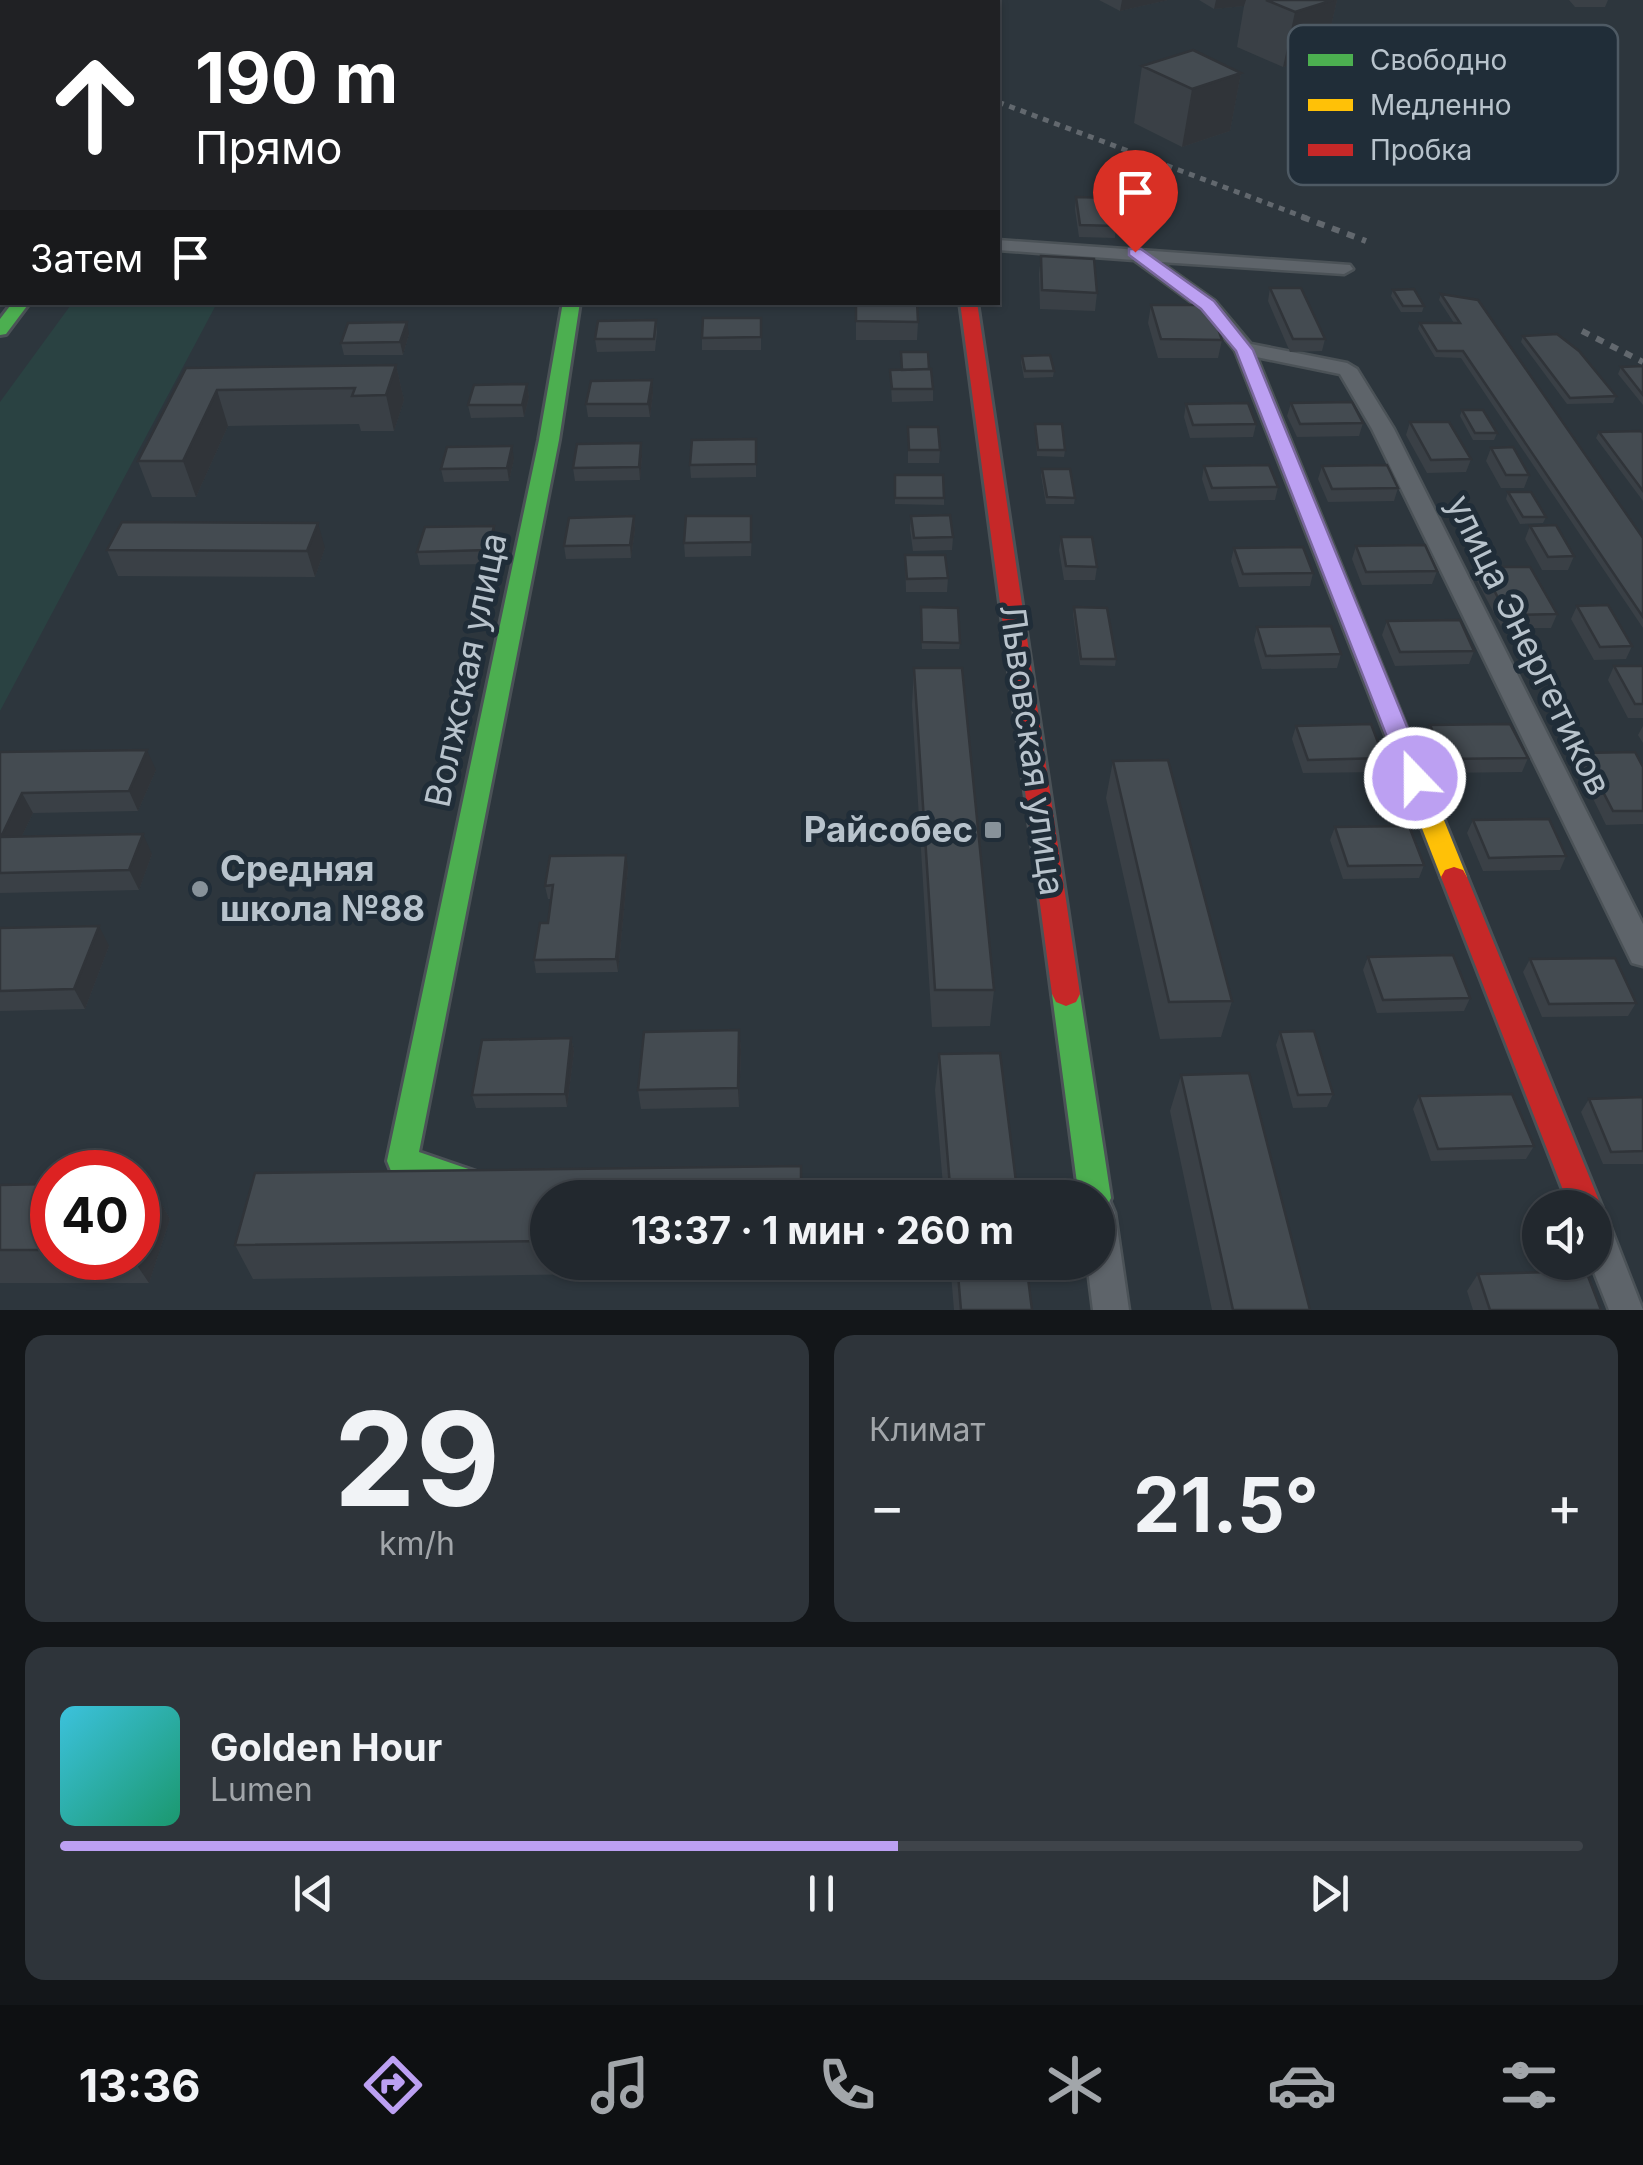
<!DOCTYPE html>
<html lang="ru">
<meta charset="utf-8">
<style>
:root{--surface:#22282e;--page:#2e343a;--text:#f1f3f6;--muted:#a2a6aa;--line:#3f444a;--accent:#bca0f2}
body{margin:0;font-family:Inter,sans-serif;background:var(--page);color:var(--text);height:100vh;display:flex;flex-direction:column;font-size:38px;white-space:nowrap}
*{box-sizing:border-box;margin:0}
p{font-size:32px;color:var(--muted)}
.icon{flex:none;width:55px;height:55px;fill:none;stroke:currentColor;stroke-width:2;stroke-linecap:round;stroke-linejoin:round}
.map{position:relative;height:1310px;overflow:hidden}
.drawer{display:flex;flex-direction:column;gap:25px;padding:25px;background:#131619;flex:1}
.drawer>*{flex:none}
.top-card{position:absolute;left:0px;top:0px;width:1000px;height:305px;box-shadow:0 2px 8px #0004,0 0 0 2px var(--line);background:#202124;color:#fff;overflow:hidden}
.fabs{position:absolute;left:1522px;top:1190px;display:grid;gap:20px}
.fabs a{display:grid;place-items:center;width:90px;height:90px;border-radius:50%;background:var(--surface);box-shadow:0 2px 8px #0004,0 0 0 2px var(--line);font-size:50px}
.speed{position:absolute;left:30px;top:1150px;display:flex;gap:20px;font-size:50px;font-weight:700;text-align:center}
.speed>*{display:grid;place-content:center;width:130px;height:130px;border-radius:50%;background:var(--surface);box-shadow:0 2px 8px #0004,0 0 0 2px var(--line);line-height:1}
.speed .limit{border:15px solid #d22;background:#fff;color:#111}
.pin{position:absolute;display:grid;place-items:center;width:85px;height:85px;color:#fff;margin:-102px -42px;border-radius:50% 50% 50% 0;rotate:-45deg;box-shadow:0 0 10px #0007}
.pin .icon{rotate:45deg}
.me{position:absolute;width:110px;margin:-55px;rotate:338deg;stroke-linejoin:round;filter:drop-shadow(0 0 8px #0008)}
.turn{display:flex;align-items:center;gap:35px;height:210px;padding:0 30px;font-size:45px}
.turn .icon{width:130px;height:130px;stroke-width:2.5}
.turn b{display:block;font-size:70px;line-height:85px}
.then{display:flex;align-items:center;height:95px;padding:0 30px;background:#0003;gap:20px;font-size:38px}
.big{font-size:75px;font-weight:700;line-height:1.1}
.drawer .card{flex:1;display:flex;flex-direction:column;justify-content:center;gap:15px;min-width:0;padding:0 35px;border-radius:20px;background:var(--page)}
.drawer .dial{align-items:center;gap:0}
.dial b{font-size:130px;line-height:1}
.song{display:flex;align-items:center;gap:30px}
.cover{width:120px;height:120px;border-radius:15px;background:linear-gradient(135deg,hsl(190 70% 55%),hsl(160 70% 35%))}
.played{height:10px;border-radius:5px;background:linear-gradient(90deg,var(--accent) 55%,var(--line) 55%)}
.keys{display:flex;justify-content:space-around;direction:ltr}
.heat{display:flex;justify-content:space-between;align-items:center;font-size:55px;direction:ltr}
.drawer .tiles{flex:1;display:grid;gap:25px;grid-template-columns:1fr 1fr}
.card:last-child{grid-column:span 2}
.trip{position:absolute;left:530px;top:1180px;width:585px;height:100px;border-radius:50px;background:var(--surface);box-shadow:0 2px 8px #0004,0 0 0 2px var(--line);font-weight:700;line-height:100px;text-align:center}
.dock{display:flex;height:160px;justify-content:space-around;align-items:center;background:#0e1012;color:var(--muted)}
.dock .icon{width:70px;height:70px}
.dock .on{color:var(--accent)}
.dock b{font-size:45px;color:var(--text)}
.map>svg:first-child{display:block}
.green{fill:#2a4242}
.lines{fill:none;stroke-linecap:round;stroke-linejoin:round}
.street-casing{stroke:#4b5257;stroke-width:5}
.fast-casing{stroke:#4b5257;stroke-width:6}
.slow-casing{stroke:#4b5257;stroke-width:6}
.jam-casing{stroke:#4b5257;stroke-width:6}
.street{fill:#5e646a;fill-rule:evenodd}
.fast{fill:#4caf50;fill-rule:evenodd}
.slow{fill:#ffc107;fill-rule:evenodd}
.jam{fill:#c62828;fill-rule:evenodd}
.rail-far1{stroke:#62686e;stroke-width:5;stroke-dasharray:6 6;stroke-linecap:butt}
.rail{stroke:#62686e;stroke-width:6;stroke-dasharray:8 8;stroke-linecap:butt}
.wall{fill:#3a4046}
.shaded-wall{fill:#303439}
.building{fill:#444b51;stroke:#303439;stroke-width:2.5}
.route{fill:#bca0f2;stroke:#7a689d;stroke-width:2.5}
.poi-dot{fill:#87929a;stroke:#202d38;stroke-width:4}
.labels{text-anchor:middle;stroke-width:10;stroke-linejoin:round;paint-order:stroke}
.street-label{font-size:35px;fill:#b8c3cc;stroke:#202d38}
.poi-label{font-size:35px;font-weight:bold;fill:#b8c3cc;stroke:#202d38;text-anchor:end}
.key{fill:#202d38;stroke:#4e5a64;stroke-width:2.5}
.key-label{font-size:28px;fill:#b8c3cc}
</style>
<div class="map">
<svg width="1643" height="1310" viewBox="0 0 1643 1310">
<rect width="100%" height="100%" fill="#2d363d"/>
<path class="green" d="M73 302 217 303 0 711V402Z"/>
<g class="lines">
<defs>
<path id="street" d="M0 34H2V42H0Z
M2 93V104L0 105V94Z
M998 240 1350 265 1353 269 1344 274 1160 262 1215 301 1251 344 1347 363 1357 369 1394 429 1643 924V966L1632 963 1372 429 1340 374 1237 353 1201 309 1134 260 998 250Z
M1098 1197 1110 1201 1115 1213 1129 1310H1093L1087 1262H1098Z
M1595 1213 1607 1218 1643 1310H1609L1590 1262H1595Z"/>
<path id="fast" d="M0 254H2V264H0Z
M13 302H30L6 334 0 335V319Z
M563 302H580L559 440 419 1152 480 1173 484 1183 480 1193 469 1197 391 1171 387 1161 539 440Z
M1066 982 1076 986 1080 994 1111 1198 1106 1208 1098 1212V1198H1079L1052 994 1056 986Z"/>
<path id="slow" d="M1244 344 1253 349 1467 877 1463 884 1454 887 1445 884 1441 877 1235 349Z"/>
<path id="jam" d="M960 302H977L1080 994 1076 1002 1066 1006 1056 1002 1052 994Z
M1454 867 1463 870 1467 877 1602 1208 1597 1218 1595 1208H1570L1441 877 1445 870Z"/>
</defs>
<use href="#street" class="street-casing"/>
<use href="#fast" class="fast-casing"/>
<use href="#slow" class="slow-casing"/>
<use href="#jam" class="jam-casing"/>
<use href="#street" class="street"/>
<use href="#fast" class="fast"/>
<use href="#slow" class="slow"/>
<use href="#jam" class="jam"/>
<path class="rail-far1" d="M749 0 753 2
M784 0 788 2
M998 102 1309 219"/>
<path class="rail" d="M1302 217 1366 241
M1582 331 1643 362"/>
</g>
<path class="wall" d="M301 0H364L362 2H302Z
M404 0H447L446 2H405Z
M1099 0H1168L1120 11Z
M1199 0H1337L1325 53 1283 67 1237 47 1244 6 1214 9Z
M1569 0H1608L1605 7H1575Z
M1339 52 1431 76 1415 134 1351 138 1326 109Z
M1142 66 1241 73 1230 131 1182 147 1134 123Z
M1141 182 1177 193 1169 198 1140 187Z
M1076 197 1116 226 1115 238 1079 237 1075 209Z
M1041 256 1097 293 1095 311 1040 309 1039 274Z
M1270 288 1325 339 1322 351 1290 352 1268 301Z
M1393 290 1424 306 1422 312H1401L1391 296Z
M1441 294 1643 538V628L1461 358 1435 357 1418 329 1420 323H1454L1439 300Z
M233 302H290V304L234 305Z
M363 302H421L420 304 364 305Z
M491 302H548V304L492 305Z
M856 302 918 322 917 340H856Z
M1151 305 1222 340 1218 358H1158L1148 323Z
M761 318V350H702V338Z
M656 320 657 332 655 351 597 352 595 339Z
M409 334 403 355H344L341 343Z
M1523 336 1616 396 1613 403 1567 404 1521 342Z
M1022 356 1054 371 1053 377 1024 378 1021 362Z
M396 365 404 400 394 431H361L359 424 228 426 196 497H152L138 461 186 368Z
M1643 366V405L1618 374 1621 367Z
M929 369 933 389V401L892 402 890 370Z
M527 384 529 397 524 417 471 418 468 405Z
M653 393 650 417H588L586 404Z
M1291 403 1363 423 1359 436 1297 437 1287 416Z
M1186 404 1256 424 1253 437 1190 438 1184 417Z
M1462 410 1497 433 1494 440H1473L1460 416Z
M1410 422 1471 459 1466 472 1427 473 1406 435Z
M1035 424 1065 450 1064 457 1037 456Z
M908 427 940 450 939 463H908Z
M1599 432 1643 433V501L1596 438Z
M756 439V477L691 478 690 465Z
M641 443 642 456 640 480 575 481 573 468Z
M1491 448 1529 475 1524 488H1501L1486 461Z
M514 459 509 481 444 482 441 469Z
M1204 466 1278 487 1275 500 1209 501 1202 479Z
M1322 466 1398 488 1394 501 1328 502 1318 479Z
M1042 469 1075 498 1074 504H1046L1041 475Z
M895 475 944 498V505L895 504Z
M1508 492 1546 517 1543 523 1520 524 1506 499Z
M634 516 635 530 631 558 566 559 564 546Z
M911 516 953 537 952 550 913 551 910 529Z
M1530 526 1574 556 1568 570H1542L1525 539Z
M752 529 751 556 685 557 684 543Z
M1061 537 1097 567 1095 580H1064L1059 550Z
M496 539 490 564 420 565 417 552Z
M1356 546 1437 571 1432 584 1362 585 1352 559Z
M325 548 315 577 118 576 107 550Z
M1234 548 1313 573 1310 586 1239 587 1231 561Z
M905 555 948 578 947 592H906Z
M1482 567 1557 614 1551 628H1502L1477 581Z
M1577 606 1632 646 1626 659 1594 660 1571 619Z
M1074 607 1116 659 1115 666 1080 665 1073 614Z
M920 614 960 643 959 649H922Z
M1387 621 1474 651 1469 664 1395 666 1382 635Z
M1257 627 1341 654 1337 668 1262 669 1254 640Z
M1614 666H1643V718H1628L1608 680Z
M914 668 994 990 990 1026 932 1027 912 705Z
M1430 725 1528 758 1522 772 1440 773 1425 739Z
M1296 726 1384 758 1379 772 1303 773 1292 739Z
M1643 726V743L1638 735Z
M0 752 156 770 138 811 33 813 22 836 152 854 139 890 0 893Z
M1583 753 1643 767V824L1606 825 1577 766Z
M1113 761 1232 1001 1221 1037 1160 1039 1106 798Z
M1473 820 1566 856 1560 870 1483 871 1467 833Z
M1335 827 1424 865 1419 878 1343 879 1330 840Z
M628 868 618 972 536 973 534 960 548 923 552 899H548L545 886Z
M0 928 109 946 85 1009 0 1011Z
M1368 957 1470 998 1464 1011 1377 1013 1363 970Z
M1530 959 1636 1003 1628 1016 1542 1017 1523 972Z
M739 1030 741 1050 739 1107 641 1109 638 1090Z
M1280 1032 1333 1094 1327 1107 1293 1108 1276 1045Z
M571 1038 574 1051 567 1107 476 1108 472 1095Z
M939 1054 1018 1198H944L935 1090Z
M1181 1075 1310 1310H1212L1170 1111Z
M1419 1096 1534 1146 1526 1159 1431 1161 1413 1109Z
M1643 1097V1164H1603L1581 1112 1589 1099Z
M801 1166 802 1198H548V1262H801V1271L253 1279 235 1245 255 1173Z
M52 1184V1258H138L150 1184 170 1219 149 1283H0V1185Z
M950 1262H1026L1032 1310H954Z
M1478 1274 1601 1310H1473L1467 1291Z"/>
<path class="shaded-wall" d="M935 0H958L947 2H935Z
M1122 0H1168L1120 11Z
M1216 0H1246L1244 6 1214 9Z
M1333 0H1337L1325 53 1283 67 1295 12Z
M1241 73 1230 131 1182 147 1192 89Z
M1178 187 1177 193 1169 198 1170 192Z
M407 322 409 334 403 355 400 342Z
M396 365 404 400 394 431 386 395Z
M652 380 653 393 650 417 648 404Z
M527 384 529 397 524 417 522 405Z
M217 390 228 426 196 497 183 461Z
M641 443 642 456 640 480 639 467Z
M512 446 514 459 509 481 507 468Z
M634 516 635 530 631 558 630 545Z
M318 523 325 548 315 577 307 551Z
M494 526 496 539 490 564 488 550Z
M147 750 156 770 138 811 129 791Z
M22 793 33 813 12 857 1 837Z
M143 834 152 854 139 890 129 870Z
M626 855 628 868 618 972 616 959Z
M99 926 109 946 85 1009 74 989Z
M739 1030 741 1050 739 1107 738 1088Z
M571 1038 574 1051 567 1107 565 1094Z
M150 1184 170 1219 149 1283 132 1258H138V1219Z"/>
<path class="building" d="M31 0H49L47 2H28Z
M1266 0H1333L1295 12Z
M1193 50 1241 73 1192 89 1142 66Z
M1149 176 1178 187 1170 192 1141 182Z
M1076 197 1112 198 1116 226 1080 225Z
M1041 256 1094 259 1097 293 1042 290Z
M1270 288H1301L1325 339H1293Z
M1414 289 1424 306H1403L1393 290Z
M1441 294 1478 300 1643 538V617L1463 351H1437L1420 323H1460Z
M856 302H917L918 322 856 321Z
M1151 305H1210L1222 340 1161 339Z
M703 318H761V337L702 338Z
M656 320 654 339H595L598 321Z
M407 322 400 342 341 343 348 323Z
M1557 334 1579 351 1616 396 1570 398 1523 336Z
M901 352H928L929 369 902 370Z
M1050 355 1054 371H1025L1022 356Z
M396 365 386 395 352 396 355 388 217 390 183 461H138L186 368Z
M1643 366V395L1621 367Z
M931 369 933 389H892L890 370Z
M652 380 648 404H586L591 381Z
M527 384 522 405H468L474 385Z
M1352 402 1363 423 1300 424 1291 403Z
M1248 403 1256 424 1193 425 1186 404Z
M1462 410H1483L1497 433H1475Z
M1410 422H1449L1471 459 1431 460Z
M1035 424H1062L1065 450H1038Z
M908 427H938L940 450H909Z
M1641 431 1643 433V491L1599 432Z
M756 439V464L690 465 692 440Z
M641 443 639 467 573 468 577 444Z
M512 446 507 468 441 469 447 447Z
M1513 447 1529 475H1506L1491 448Z
M1269 465 1278 487 1212 488 1204 466Z
M1387 465 1398 488 1332 489 1322 466Z
M1042 469H1070L1075 498 1047 497Z
M895 475H943L944 498H895Z
M1508 492H1531L1546 517H1523Z
M950 515 953 537 914 538 911 516Z
M634 516 630 545 564 546 569 518Z
M686 516H751V542L684 543Z
M122 522 318 523 307 551 107 550Z
M1556 525 1574 556 1548 557 1530 526Z
M494 526 488 550 417 552 425 527Z
M1061 537H1092L1097 567 1066 566Z
M1425 545 1437 571 1366 572 1356 546Z
M1303 547 1313 573 1243 574 1234 548Z
M905 555H945L948 578 907 579Z
M1482 567H1530L1557 614 1507 615Z
M1608 605 1632 646 1600 647 1577 606Z
M921 607 958 608 960 643 922 642Z
M1074 607 1107 608 1116 659H1081Z
M1460 620 1474 651 1400 652 1387 621Z
M1331 626 1341 654 1266 656 1257 627Z
M1614 666H1643V704H1635Z
M914 668H962L994 990H935Z
M1371 724 1384 758 1308 760 1296 726Z
M1510 724 1528 758 1445 759 1430 725Z
M147 750 129 791 22 793 1 837 143 834 129 870 0 873V752Z
M1635 752 1643 767V811H1613L1583 753Z
M1168 760 1232 1001 1169 1002 1113 761Z
M1549 819 1566 856 1489 858 1473 820Z
M1409 826 1424 865 1348 866 1335 827Z
M626 855 616 959 534 960 540 923H548L553 885 545 886 550 856Z
M99 926 74 989 0 991V928Z
M1453 955 1470 998 1383 1000 1368 957Z
M1615 958 1636 1003 1549 1004 1530 959Z
M739 1030 738 1088 638 1090 644 1032Z
M1314 1031 1333 1094 1298 1095 1280 1032Z
M571 1038 565 1094 472 1095 482 1040Z
M1000 1053 1018 1198H951L939 1054Z
M1249 1073 1310 1310H1233L1181 1075Z
M1512 1094 1534 1146 1438 1149 1419 1096Z
M1643 1097V1151L1611 1152 1589 1099Z
M801 1166V1198H548V1241L235 1245 255 1173Z
M52 1184V1250H0V1185Z
M138 1184H150L138 1219Z
M957 1262H1026L1032 1310H961Z
M1586 1271 1601 1310H1490L1478 1274Z"/>
<path class="route" d="M1129 249H1141L1214 301 1253 350 1428 778 1424 785H1407L1403 778 1236 351 1201 309 1129 255Z"/>
<g class="poi-dot">
<rect x="983" y="820" width="20" height="20" rx="5"/>
<circle cx="200" cy="889" r="10"/>
</g>
<g class="labels">
<g class="street-label">
<text transform="translate(1529 645) rotate(64)" y="12">улица Энергетиков</text>
<text transform="translate(466 670) rotate(-78)" y="12">Волжская улица</text>
<text transform="translate(1032 750) rotate(82)" y="12">Львовская улица</text>
</g>
<g class="poi-label">
<text x="973" y="842">Райсобес</text>
<text x="220" y="881" text-anchor="start">Средняя<tspan x="220" dy="40">школа №88</tspan></text>
</g>
</g>
<rect x="1288" y="25" width="330" height="160" rx="15" class="key"/>
<rect x="1308" y="54" width="45" height="12" fill="#4caf50"/>
<rect x="1308" y="99" width="45" height="12" fill="#ffc107"/>
<rect x="1308" y="144" width="45" height="12" fill="#c62828"/>
<g class="key-label">
<text x="1370" y="70">Свободно</text>
<text x="1370" y="115">Медленно</text>
<text x="1370" y="160">Пробка</text>
</g>
</svg>
<div class="fabs">
<a><svg class="icon" aria-label="sound" viewBox="0 0 24 24"><path d="M4 9h4l5-4v14l-5-4H4zM17 9q2 3 0 6"/></svg></a>
</div>
<div class="speed"><div class="limit">40</div></div>
<div class="pin" style="left:1135px;top:252px;background:#d93025"><svg class="icon" aria-label="arrive" viewBox="0 0 24 24"><path d="M6 21V4h12l-3 4 3 4H6"/></svg></div>
<svg class="me" style="left:1415px;top:778px" viewBox="-20 -20 40 40"><circle r="17" fill="#bca0f2" stroke="#fff" stroke-width="3"/><path d="M0-11L8 9 0 5-8 9z" fill="#fff"/></svg>
<div class="trip">13:37 · 1 мин · 260 m</div>
<div class="top-card">
<div class="turn"><svg class="icon" aria-label="ahead" viewBox="0 0 24 24"><path d="M12 20V5M6 11l6-6 6 6"/></svg><div><b>190 m</b>Прямо</div></div>
<div class="then">Затем<svg class="icon" aria-label="arrive" viewBox="0 0 24 24"><path d="M6 21V4h12l-3 4 3 4H6"/></svg></div>
</div>
</div>
<section class="drawer">
<div class="tiles">
<div class="card dial"><b>29</b><p>km/h</p></div>
<div class="card"><p>Климат</p>
<div class="heat"><a>−</a><b class="big">21.5°</b><a>+</a></div>
</div>
<div class="card">
<div class="song"><i class="cover"></i><div><b>Golden Hour</b><p>Lumen</p></div></div>
<div class="played"></div>
<div class="keys"><svg class="icon" aria-label="previous" viewBox="0 0 24 24"><path d="M18 5L8 12l10 7zM5 5v14"/></svg><svg class="icon" aria-label="pause" viewBox="0 0 24 24"><path d="M8 5v14M16 5v14"/></svg><svg class="icon" aria-label="next" viewBox="0 0 24 24"><path d="M6 5l10 7-10 7zM19 5v14"/></svg></div>
</div>
</div>
</section>
<nav class="dock">
<b>13:36</b>
<svg class="icon on" aria-label="directions" viewBox="0 0 24 24"><path d="M12 3l9 9-9 9-9-9zM9 14v-3h6M13 9l2 2-2 2"/></svg>
<svg class="icon" aria-label="music" viewBox="0 0 24 24"><path d="M9 18V5l10-2v13"/><circle cx="6" cy="18" r="3"/><circle cx="16" cy="16" r="3"/></svg>
<svg class="icon" aria-label="phone" viewBox="0 0 24 24"><path d="M5 4h4l2 5-3 2q2 4 5 5l2-3 5 2v4C11 20 4 13 5 4z"/></svg>
<svg class="icon" aria-label="climate" viewBox="0 0 24 24"><path d="M12 3v18M4 7l16 10M4 17L20 7"/></svg>
<svg class="icon" aria-label="car" viewBox="0 0 24 24"><path d="M5 17H2v-5l4-1 3-4h7l3 4 3 1v5h-3M9 17h6M6 11h13"/><circle cx="7" cy="17" r="2"/><circle cx="17" cy="17" r="2"/></svg>
<svg class="icon" aria-label="filters" viewBox="0 0 24 24"><path d="M4 7h16M4 17h16"/><circle cx="9" cy="7" r="2"/><circle cx="15" cy="17" r="2"/></svg>
</nav>
